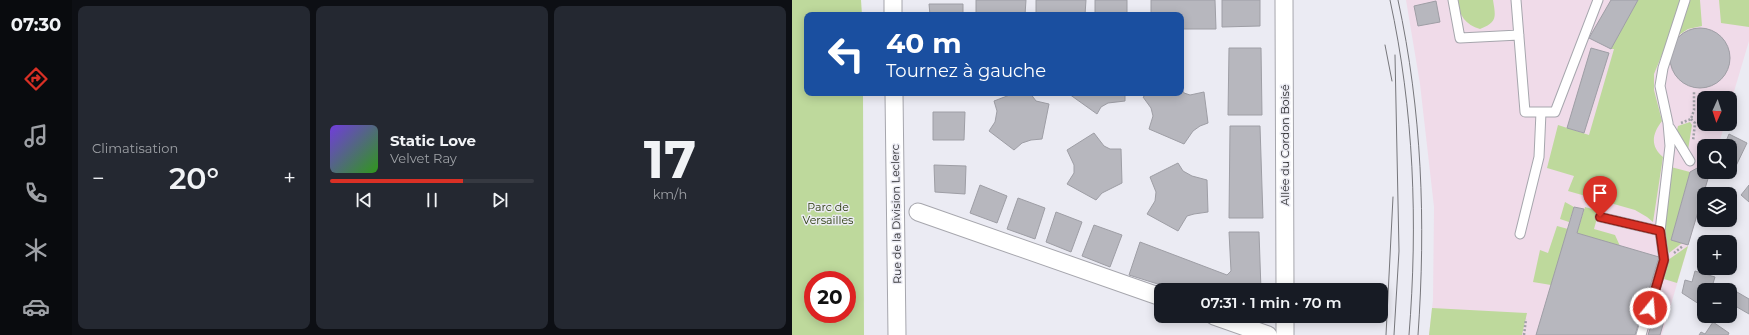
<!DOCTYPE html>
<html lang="fr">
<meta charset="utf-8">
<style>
:root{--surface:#171b24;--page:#242831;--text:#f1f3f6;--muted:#9ea1a6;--line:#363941;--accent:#d93025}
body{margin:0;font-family:Montserrat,sans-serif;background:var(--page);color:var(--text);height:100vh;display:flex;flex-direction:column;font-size:15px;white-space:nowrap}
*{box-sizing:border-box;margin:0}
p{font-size:13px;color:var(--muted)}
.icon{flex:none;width:22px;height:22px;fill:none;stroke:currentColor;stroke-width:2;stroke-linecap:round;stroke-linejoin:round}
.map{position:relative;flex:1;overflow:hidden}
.panel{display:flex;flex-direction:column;gap:6px;padding:6px;background:#0d0f14;width:720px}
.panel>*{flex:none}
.hud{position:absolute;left:12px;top:12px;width:380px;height:84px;border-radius:8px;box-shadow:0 2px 10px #0003;background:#1a4fa0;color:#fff;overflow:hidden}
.needle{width:26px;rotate:183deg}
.controls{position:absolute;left:905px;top:91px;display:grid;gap:8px}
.controls a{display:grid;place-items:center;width:40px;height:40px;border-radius:8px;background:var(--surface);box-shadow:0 2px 10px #0003;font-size:20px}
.speed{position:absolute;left:12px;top:271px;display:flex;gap:8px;font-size:20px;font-weight:700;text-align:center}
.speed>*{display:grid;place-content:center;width:52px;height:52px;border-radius:50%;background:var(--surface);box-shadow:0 2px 10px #0003;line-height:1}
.speed .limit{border:6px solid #d22;background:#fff;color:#111}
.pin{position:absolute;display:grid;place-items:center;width:34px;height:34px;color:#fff;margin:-41px -17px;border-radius:50% 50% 50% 0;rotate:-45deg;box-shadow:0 0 4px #0007}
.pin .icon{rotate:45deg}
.me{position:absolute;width:44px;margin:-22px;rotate:17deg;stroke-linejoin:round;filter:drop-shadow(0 0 3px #0008)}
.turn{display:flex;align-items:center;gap:14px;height:84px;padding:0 16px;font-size:18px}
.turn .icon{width:52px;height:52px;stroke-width:2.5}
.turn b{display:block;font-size:28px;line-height:34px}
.big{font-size:30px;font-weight:600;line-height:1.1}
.panel .card{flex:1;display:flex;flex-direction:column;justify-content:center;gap:6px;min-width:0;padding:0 14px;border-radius:8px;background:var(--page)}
.panel .dial{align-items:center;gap:0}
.dial b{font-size:52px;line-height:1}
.song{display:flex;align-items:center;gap:12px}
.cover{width:48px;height:48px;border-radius:6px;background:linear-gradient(135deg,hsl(260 70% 55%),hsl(110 70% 35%))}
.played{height:4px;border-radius:2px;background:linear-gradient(90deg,var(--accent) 65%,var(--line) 65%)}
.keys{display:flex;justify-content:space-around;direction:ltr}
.heat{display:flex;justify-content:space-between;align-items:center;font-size:22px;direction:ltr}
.panel .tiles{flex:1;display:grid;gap:6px;grid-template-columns:repeat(3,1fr)}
.trip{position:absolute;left:362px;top:283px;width:234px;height:40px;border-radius:8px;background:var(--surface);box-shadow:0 2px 10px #0003;font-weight:600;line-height:40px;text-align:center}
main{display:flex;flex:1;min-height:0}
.tabs{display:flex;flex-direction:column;width:72px;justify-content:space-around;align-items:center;background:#090b0e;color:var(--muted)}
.tabs .icon{width:28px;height:28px}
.tabs .selected{color:var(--accent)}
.tabs b{font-size:18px;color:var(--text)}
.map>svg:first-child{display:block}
.education{fill:#f0dbe9}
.green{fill:#bed99c;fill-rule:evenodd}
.building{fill:#b7b7be;stroke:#9e9ea5}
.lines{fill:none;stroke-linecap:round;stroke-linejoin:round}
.service-casing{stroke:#a6a6ad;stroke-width:11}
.minor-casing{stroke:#a6a6ad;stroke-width:19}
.path{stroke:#a1a1a7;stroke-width:2.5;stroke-dasharray:2 2;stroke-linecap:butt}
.service{stroke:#fff;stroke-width:9}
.minor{stroke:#fff;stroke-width:17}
.tram{stroke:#76767b;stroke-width:1}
.route-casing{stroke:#8d1f18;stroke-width:10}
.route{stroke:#d93025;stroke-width:7}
.labels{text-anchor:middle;stroke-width:3;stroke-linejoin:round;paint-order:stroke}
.street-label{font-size:11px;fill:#29292c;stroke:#ebebf3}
.park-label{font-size:11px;fill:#293a0b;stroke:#ebebf3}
</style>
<main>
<nav class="tabs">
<b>07:30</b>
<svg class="icon selected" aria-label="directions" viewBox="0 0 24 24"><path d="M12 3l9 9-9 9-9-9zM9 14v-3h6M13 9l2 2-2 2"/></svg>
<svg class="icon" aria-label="music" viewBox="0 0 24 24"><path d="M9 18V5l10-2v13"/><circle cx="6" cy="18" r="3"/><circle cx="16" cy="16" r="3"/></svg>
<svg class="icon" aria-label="phone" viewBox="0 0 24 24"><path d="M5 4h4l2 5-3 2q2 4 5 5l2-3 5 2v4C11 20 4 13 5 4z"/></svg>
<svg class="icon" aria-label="climate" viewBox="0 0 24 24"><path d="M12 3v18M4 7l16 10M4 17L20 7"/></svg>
<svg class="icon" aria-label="car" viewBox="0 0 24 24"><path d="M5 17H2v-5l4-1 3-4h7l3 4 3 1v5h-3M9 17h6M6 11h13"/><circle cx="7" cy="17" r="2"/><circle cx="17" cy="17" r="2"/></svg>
</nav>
<section class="panel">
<div class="tiles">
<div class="card"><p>Climatisation</p>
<div class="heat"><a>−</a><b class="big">20°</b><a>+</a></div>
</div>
<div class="card">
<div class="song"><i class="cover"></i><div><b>Static Love</b><p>Velvet Ray</p></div></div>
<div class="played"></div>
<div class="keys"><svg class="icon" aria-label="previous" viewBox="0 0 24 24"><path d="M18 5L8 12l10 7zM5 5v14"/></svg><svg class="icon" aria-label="pause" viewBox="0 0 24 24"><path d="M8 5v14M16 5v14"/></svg><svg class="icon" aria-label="next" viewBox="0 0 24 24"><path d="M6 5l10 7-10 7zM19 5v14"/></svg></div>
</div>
<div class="card dial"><b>17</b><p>km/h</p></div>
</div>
</section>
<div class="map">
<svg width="957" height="335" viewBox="0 0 957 335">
<rect width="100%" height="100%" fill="#ebebf3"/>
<path class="education" d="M614 0H957V41L938 105V98H912V124H933L926 146H912V172H918L870 335H637L641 300 642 207 628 84Z"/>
<path class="green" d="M0 0H69L70 15H15V93H71L72 335H0ZM21 280H55V314H21Z
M666 0H701C704 18 705 22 688 29 674 25 666 15 666 0Z
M846 0H888L874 45 862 74V90L870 121C860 134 858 146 871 157L861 222 855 217 843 210 776 191 782 176 755 168 766 125 797 135 822 49H819Z
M898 0H908L910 26 896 29 884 37Z
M927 0H957V27L929 23Z
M898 122 900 125 896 150 885 130 886 126Z
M879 167 898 172 879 240 890 243 877 253 872 234Z
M773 202 782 207 777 222 768 219Z
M793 207 807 211 802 229 823 235 828 246 785 233Z
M765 226 776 229 759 285 741 282 748 250 756 253Z
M896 246 885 283 872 279 876 260Z
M640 308 735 313 730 335H637Z"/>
<path class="building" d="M184 0H234L233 15H184Z
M244 0H294L293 15H244Z
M303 0H335V15H303Z
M359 0H423L424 29H389V15H359Z
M430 0H468V26L430 27Z
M819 0H846L819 49 797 38Z
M644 1 648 22 626 26 622 6Z
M137 4H171V15H138Z
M878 58a30 30 0 1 1 60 0a30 30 0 1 1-60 0Z
M437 48H469L470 115H436Z
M799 48 817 53 792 133 775 128Z
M389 88 392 93 398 95 412 92 416 123 408 126 401 131 392 144 357 129 361 116 359 108 351 97 357 93H389Z
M223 93H238L244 101 257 104 250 139 239 140 230 143 222 150 197 131 203 122 205 111 202 101Z
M277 93H333V101L316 103 309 107 305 114 277 94Z
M141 112H173L172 140H141Z
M438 126H468L471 218H437Z
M302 133 312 146 318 149H329L330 183 310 193 304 200 275 184 282 173V165L275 150Z
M937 134 955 143 942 170 938 168V146H932Z
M911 155 912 172H918L896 245 879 240 898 172 907 167Z
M386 163 391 171 400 176 415 180 416 212 402 214 395 216 386 231 355 214 363 201 364 192 358 177Z
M142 165 174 166 173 194 143 192Z
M188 185 215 196 205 223 178 213Z
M957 185V202L949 195Z
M226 198 253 208 243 239 215 229Z
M782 207 792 209 785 233 867 257 843 335H744Z
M264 212 290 222 279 252 254 242Z
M302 225 330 235 318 267 290 256Z
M437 232H467L469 290H385L337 275 348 242 435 275 439 271Z
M903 271 923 277 919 290H912V302L910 306 890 293 893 280 900 282Z
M945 292 957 299V314L938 303V295L942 298Z
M863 313 874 314 868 335H856Z
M921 322 937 333 936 335H907L909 332 913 334Z"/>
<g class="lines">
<defs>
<path id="service" d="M661 0 668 38 727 35
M724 0 733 112H763L806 0
M878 128 898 161
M808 217 868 231
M728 234 747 157 749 112
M849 335 872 260 868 231 878 146 876 123 868 86 871 68 893 0"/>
<path id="minor" d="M101 0V15
M492 0 493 290
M102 93 105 335
M126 212 369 297
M422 316 476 335
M493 316V335"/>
</defs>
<use href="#service" class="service-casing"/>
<use href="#minor" class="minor-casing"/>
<path class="path" d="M899 119 903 123 901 141
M889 123 899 119 902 110V91
M882 253 891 246
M732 335 734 319"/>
<use href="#service" class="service"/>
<use href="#minor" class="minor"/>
<path class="tram" d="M598 0C622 110 626 223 617 335
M606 0C630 111 634 222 626 335
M593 45 600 81
M594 335 601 197
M602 335 607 251 603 55"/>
</g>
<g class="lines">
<defs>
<path id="route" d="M808 217 868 231 872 260 858 308"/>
</defs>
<use href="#route" class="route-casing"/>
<use href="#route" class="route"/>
</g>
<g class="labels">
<g class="street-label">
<text transform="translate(493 145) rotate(-90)" y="4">Allée du Cordon Boisé</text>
<text transform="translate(104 214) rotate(-91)" y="4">Rue de la Division Leclerc</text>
</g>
<g class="park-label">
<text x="36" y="211">Parc de<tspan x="36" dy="13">Versailles</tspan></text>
</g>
</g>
</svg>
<div class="controls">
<a><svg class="needle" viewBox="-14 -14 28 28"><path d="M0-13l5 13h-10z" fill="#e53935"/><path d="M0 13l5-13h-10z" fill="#9ea1a6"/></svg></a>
<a><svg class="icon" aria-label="search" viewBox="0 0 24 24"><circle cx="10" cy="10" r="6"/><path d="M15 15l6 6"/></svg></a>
<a><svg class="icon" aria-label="layers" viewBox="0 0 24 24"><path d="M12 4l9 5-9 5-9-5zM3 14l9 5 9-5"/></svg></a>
<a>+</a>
<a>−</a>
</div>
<div class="speed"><div class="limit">20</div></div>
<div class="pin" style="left:808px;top:217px;background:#d93025"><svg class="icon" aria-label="arrive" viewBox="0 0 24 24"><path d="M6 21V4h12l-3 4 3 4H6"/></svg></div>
<svg class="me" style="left:858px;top:308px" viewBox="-20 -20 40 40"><circle r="17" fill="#d93025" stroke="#fff" stroke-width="3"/><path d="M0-11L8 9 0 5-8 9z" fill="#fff"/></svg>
<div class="trip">07:31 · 1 min · 70 m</div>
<div class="hud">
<div class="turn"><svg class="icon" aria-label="left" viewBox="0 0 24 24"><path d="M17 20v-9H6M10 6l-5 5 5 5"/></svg><div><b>40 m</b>Tournez à gauche</div></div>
</div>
</div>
</main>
